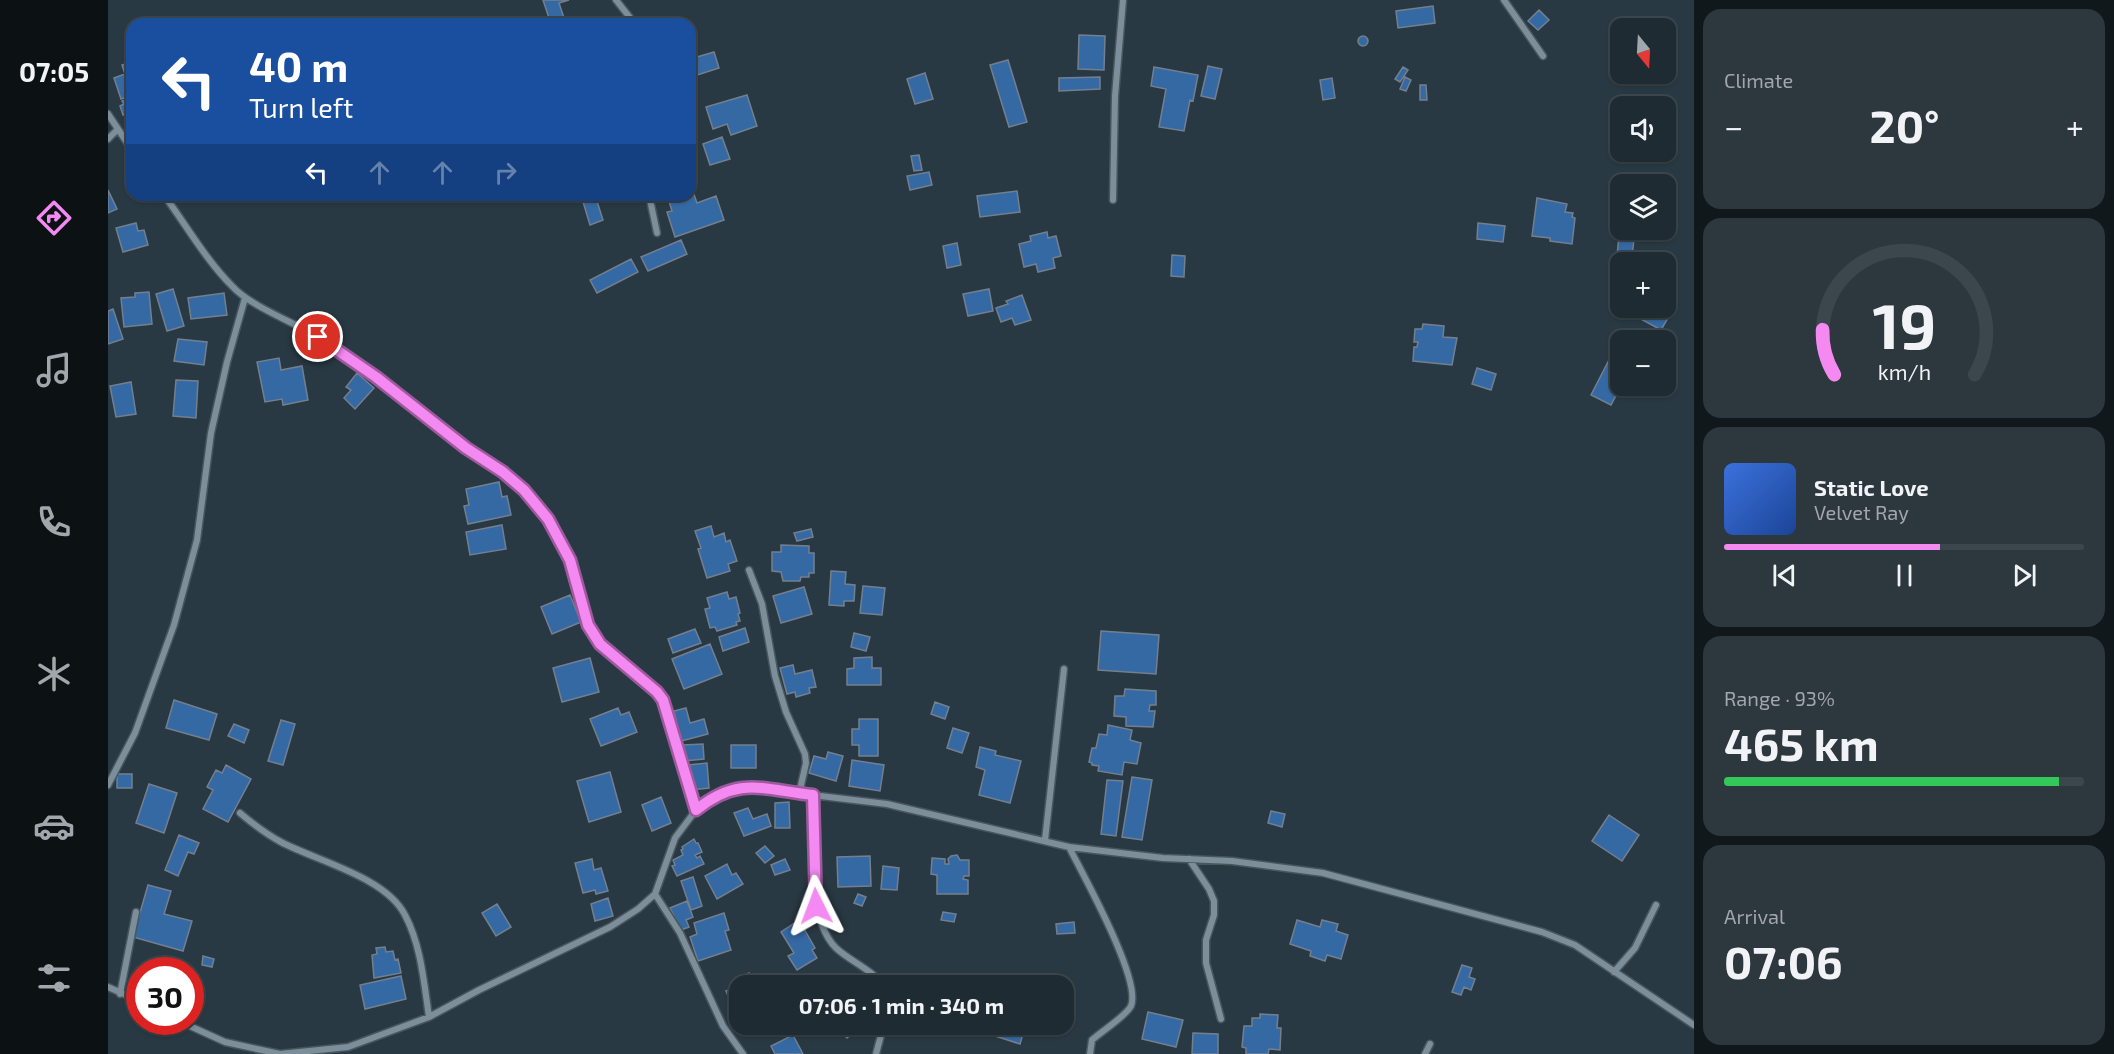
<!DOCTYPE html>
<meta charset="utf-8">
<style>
:root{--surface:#1f2b32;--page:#2c373e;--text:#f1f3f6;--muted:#a1a7ac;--line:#3c474d;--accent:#f389f1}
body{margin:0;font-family:"Exo 2",sans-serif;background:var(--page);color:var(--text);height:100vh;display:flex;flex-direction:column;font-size:22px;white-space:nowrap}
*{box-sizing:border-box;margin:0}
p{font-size:20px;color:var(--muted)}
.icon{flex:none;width:33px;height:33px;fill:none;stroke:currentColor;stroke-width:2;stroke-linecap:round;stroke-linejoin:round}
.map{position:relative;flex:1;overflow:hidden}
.side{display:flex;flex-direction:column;gap:9px;padding:9px;background:#11181c;width:420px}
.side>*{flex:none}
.banner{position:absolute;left:18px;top:18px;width:570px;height:183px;border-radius:18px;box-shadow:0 2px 4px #0004,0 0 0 2px var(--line);background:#1a4fa0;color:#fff;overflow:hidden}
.needle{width:39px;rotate:162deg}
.buttons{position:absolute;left:1502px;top:18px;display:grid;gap:12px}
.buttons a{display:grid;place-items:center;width:66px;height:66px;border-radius:12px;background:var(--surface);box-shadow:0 2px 4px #0004,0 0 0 2px var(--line);font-size:30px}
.speed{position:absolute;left:18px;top:957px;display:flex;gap:12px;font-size:30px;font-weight:700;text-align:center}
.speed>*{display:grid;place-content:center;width:78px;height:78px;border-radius:50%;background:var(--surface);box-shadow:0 2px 4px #0004,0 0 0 2px var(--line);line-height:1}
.speed .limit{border:9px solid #d22;background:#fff;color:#111}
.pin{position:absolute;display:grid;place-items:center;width:51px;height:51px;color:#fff;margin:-26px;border:3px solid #fff;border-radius:50%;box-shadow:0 2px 6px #0007}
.me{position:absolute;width:66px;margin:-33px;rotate:357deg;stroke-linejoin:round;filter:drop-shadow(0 0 4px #0008)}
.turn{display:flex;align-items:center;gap:21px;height:126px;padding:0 24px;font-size:27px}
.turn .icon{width:78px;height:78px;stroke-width:2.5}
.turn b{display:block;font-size:42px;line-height:51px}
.lanes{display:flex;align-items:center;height:57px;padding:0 24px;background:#0003;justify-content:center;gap:30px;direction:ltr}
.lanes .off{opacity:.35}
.big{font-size:45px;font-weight:700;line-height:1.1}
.side .tile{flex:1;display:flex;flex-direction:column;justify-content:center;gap:9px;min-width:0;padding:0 21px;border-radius:18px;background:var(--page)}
.side .dial{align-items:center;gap:0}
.dial svg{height:156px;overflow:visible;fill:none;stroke:var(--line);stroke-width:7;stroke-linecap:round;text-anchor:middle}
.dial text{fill:var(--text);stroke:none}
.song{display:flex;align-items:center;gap:18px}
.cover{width:72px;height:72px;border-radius:9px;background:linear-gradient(135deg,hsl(220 70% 55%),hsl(220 70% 35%))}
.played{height:6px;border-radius:3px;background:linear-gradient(90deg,var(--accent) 60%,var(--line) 60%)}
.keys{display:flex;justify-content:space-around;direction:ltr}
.heat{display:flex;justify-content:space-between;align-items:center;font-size:33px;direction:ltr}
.charge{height:9px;border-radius:4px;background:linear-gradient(90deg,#34c759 93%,var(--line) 0)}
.trip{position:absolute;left:621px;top:975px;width:345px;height:60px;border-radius:18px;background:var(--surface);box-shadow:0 2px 4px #0004,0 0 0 2px var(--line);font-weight:700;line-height:60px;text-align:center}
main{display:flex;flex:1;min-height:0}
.tabs{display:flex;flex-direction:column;width:108px;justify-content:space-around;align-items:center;background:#0c1114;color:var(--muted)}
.tabs .icon{width:42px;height:42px}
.tabs .current{color:var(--accent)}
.tabs b{font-size:27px;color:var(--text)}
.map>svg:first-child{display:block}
.building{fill:#3569a4;stroke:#737f8e;stroke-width:1.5}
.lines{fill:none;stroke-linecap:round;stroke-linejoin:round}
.minor-casing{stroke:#48555d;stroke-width:9}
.minor{stroke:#7b8e99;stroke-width:6}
.route-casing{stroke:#9e599d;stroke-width:15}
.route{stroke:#f389f1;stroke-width:10}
</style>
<main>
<nav class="tabs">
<b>07:05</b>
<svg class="icon current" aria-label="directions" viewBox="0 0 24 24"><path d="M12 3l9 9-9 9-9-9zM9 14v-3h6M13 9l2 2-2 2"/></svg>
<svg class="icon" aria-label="music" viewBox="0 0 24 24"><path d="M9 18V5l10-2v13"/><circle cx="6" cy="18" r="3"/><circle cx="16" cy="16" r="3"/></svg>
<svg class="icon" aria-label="phone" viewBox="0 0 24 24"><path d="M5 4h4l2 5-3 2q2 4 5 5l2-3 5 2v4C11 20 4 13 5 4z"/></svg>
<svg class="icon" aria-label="climate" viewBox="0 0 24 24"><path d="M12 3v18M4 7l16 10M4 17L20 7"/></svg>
<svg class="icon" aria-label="car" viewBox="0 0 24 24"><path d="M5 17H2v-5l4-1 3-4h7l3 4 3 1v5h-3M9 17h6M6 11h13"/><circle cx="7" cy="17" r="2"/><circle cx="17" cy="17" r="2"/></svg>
<svg class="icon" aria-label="filters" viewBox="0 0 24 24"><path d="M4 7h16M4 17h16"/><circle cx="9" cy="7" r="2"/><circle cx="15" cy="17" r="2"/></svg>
</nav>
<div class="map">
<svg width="1586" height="1054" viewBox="0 0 1586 1054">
<rect width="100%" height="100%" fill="#293943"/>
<path class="building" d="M435 0H461L451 3 458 24H443Z
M1325 6 1327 23 1290 28 1288 11Z
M1431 10 1441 20 1430 30 1420 21Z
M971 35 997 36 996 70 970 69Z
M1250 41a5 5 0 1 1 10 0a5 5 0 1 1-10 0Z
M606 52 611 68 583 77 582 59Z
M900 60 919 122 901 127 882 65Z
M24 62V95L13 99 6 78 17 74 14 65Z
M1100 66 1114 69 1107 99 1093 96Z
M1046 67 1090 75 1085 101 1082 100 1076 131 1051 127 1058 89 1043 86Z
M1295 67 1300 70 1292 82 1287 79Z
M817 73 825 99 807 104 799 79Z
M992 77V89L951 91V78Z
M1297 77 1303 80 1298 91 1292 89Z
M1224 78 1227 98 1215 100 1212 80Z
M1312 85H1318L1319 100H1312Z
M639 95 649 126 623 135 619 124 605 129 598 107Z
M22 98 24 111 15 115 12 106 16 104 14 101Z
M614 137 622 159 602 165 595 144Z
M811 155 814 170 806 171 803 156Z
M821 172 824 185 802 190 799 176Z
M582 183 589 203 608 196 616 220 567 237 559 212 564 211 559 195H582Z
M0 190 9 209 0 213Z
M909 191 912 212 872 217 869 196Z
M473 195H487L495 220 482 225Z
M1429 198 1459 204 1457 212 1465 213 1464 217 1467 218 1464 244 1442 241V238L1424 236Z
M28 223 30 231 36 230 40 245 15 252 8 228Z
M1370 223 1397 226 1395 242 1369 239Z
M1512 225V230H1527L1524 257 1509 256Z
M939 232 940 238 948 236 953 256 945 258 947 268 930 272 928 264 916 267 911 244 923 241 922 236Z
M573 240 579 254 540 271 533 257Z
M849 243 853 265 839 268 835 246Z
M1064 255 1077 256 1076 277 1063 276Z
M523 259 530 272 489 293 482 280Z
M65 289 76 326 59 331 48 294Z
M881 289 885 311 860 316 855 294Z
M41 292 44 324 16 327 13 298 27 297V293Z
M116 293 119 315 83 319 80 298Z
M914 295 923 320 907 325 904 318 893 322 888 308 900 304 898 301Z
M1534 308H1539L1560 318 1553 330 1529 317Z
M5 309 15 339 0 344V311Z
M1315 324 1336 326 1335 337 1349 338 1344 365 1305 361 1306 347H1309L1310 342H1306L1307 329H1314Z
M70 339 99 342 96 365 66 361Z
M171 358 173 370 194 366 200 400 175 405 174 399 157 402 149 362Z
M1501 360 1512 365 1513 386 1503 405 1483 395Z
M1369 368 1388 374 1383 390 1364 384Z
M249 373 266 388 247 409 236 398 243 390 238 387Z
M68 380 90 381 88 418 65 416Z
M23 382 28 414 8 417 2 386Z
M391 482 394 497 399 496 403 515 360 524 356 506 361 505 358 489Z
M394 525 398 549 362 555 358 532Z
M603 526 606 537 616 533 618 542 622 540 629 561 620 564 622 571 599 578 590 549 593 548 587 531Z
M703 529 705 537 689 541 686 533Z
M673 545 701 546V553H706V573H701V577H693L692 581H675L673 572 664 571V552H673Z
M723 571 738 572 737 584 747 585 746 601H736V606L721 605Z
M755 586 777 588 774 615 752 613Z
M696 587 704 614 673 623 665 596Z
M619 592 621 599 628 597 632 613 630 614 632 621 628 622 629 625 609 631 607 627 602 628 597 609 602 608 599 598Z
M462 595 473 622 444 634 433 607Z
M637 628 641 642 615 651 611 637Z
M587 629 593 643 565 653 560 639Z
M993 631 1051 635 1048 674 990 670Z
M746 633 762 637 758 651 743 647Z
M602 644 614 674 576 689 564 659Z
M764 657V668H773V685H739V669L746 668V658Z
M482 658 491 692 454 702 445 668Z
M685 665 687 674 704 670 708 687 701 688 702 693 688 697 687 692 679 694 672 668Z
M1017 689 1048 691V705H1042L1041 711H1047L1045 727 1018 726V717L1006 716 1007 696H1016Z
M66 700 109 714 101 740 58 728Z
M827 702 841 707 837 719 823 714Z
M510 708 513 715 521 712 529 732 493 746 482 719Z
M578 708 582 723 596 719 600 734 573 741 566 711Z
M751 719H770V756H751V745H744V729H751Z
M173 720 187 724 175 765 160 761Z
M126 724 141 730 136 743 120 736Z
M1000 725 1024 730 1022 740 1033 743 1029 764 1016 762 1014 775 990 771 991 766 984 765V763L981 762 984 748H988L991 734 999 735Z
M845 728 861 733 854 753 839 748Z
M595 744 596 759 576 761 575 745Z
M623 745H648V768H623Z
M872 747 888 751 887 755 913 761 902 803 871 795 877 770 868 767Z
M720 752 735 756 728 781 701 773 706 756 718 759Z
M744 760 776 765 772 791 741 786Z
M599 763 601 788 583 790 580 765Z
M118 765 143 779 120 822 95 809 105 790 99 787 108 770 114 773Z
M502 772 513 812 481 822 469 781Z
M9 774H24V788H9Z
M1024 777 1044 780 1034 840 1014 837Z
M999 780 1015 781 1008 836 993 834Z
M41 784 69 793 56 833 28 823Z
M553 797 563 823 544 831 534 805Z
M681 802 682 828H667V803Z
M640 808 645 819 659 814 663 826 636 836 626 813Z
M1163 811 1177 814 1174 827 1160 823Z
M1501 815 1531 835 1514 861 1484 841Z
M71 835 91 843 86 854 80 852 70 876 57 870Z
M586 839 588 843H590L594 852 587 855 589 858 592 856 596 864 569 876 564 866 567 865 565 860 575 855 573 850 575 849 574 847Z
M657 846 666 856 657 863 648 853Z
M849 855 852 860H861V876H856L855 879 860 880V894H829V875L823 874 824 858 837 859V864H841L840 859 843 856Z
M762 856 763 886 730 887 729 857Z
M484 859 486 870 493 868 500 891 488 894 487 890 475 893 467 863Z
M677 859 682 870 667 875 663 865Z
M619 864 624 875 628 873 635 884 609 899 597 876Z
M775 866 791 868 789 890 773 889Z
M585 877 594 906 583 910 573 881Z
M40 885 63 891 56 914 84 921 75 951 25 937Z
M750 894 758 897 754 906 746 903Z
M500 898 505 916 487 921 483 904Z
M579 901 585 917 578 920 581 927 573 930 562 908Z
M389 904 403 927 388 936 374 913Z
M835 912 848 914 846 922 833 920Z
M616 913 621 930 617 931 623 950 590 961 582 937 589 934 586 923Z
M691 920 707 948 704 950 709 958 689 970 680 956 686 953 673 932Z
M1189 920 1212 927 1214 920 1230 924 1228 931 1240 935 1233 959 1219 955 1217 961 1202 956 1203 951 1182 944Z
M966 922 967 933 949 934 948 924Z
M277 947 278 952 285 951 287 960 290 959 293 973 266 978 264 955 269 954 268 948Z
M95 956 106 959 104 967 94 965Z
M1354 965 1364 968 1361 977 1367 979 1363 990 1356 987 1353 995 1344 992Z
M641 973 644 981 648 980 651 986H632V1010L627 1012 618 991 629 987 626 980Z
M293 976 298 999 257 1009 252 985Z
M1040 1012 1075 1020 1068 1047 1034 1039Z
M1152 1014 1170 1015 1169 1028H1173L1172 1050 1161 1049 1160 1054H1138V1048L1134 1047 1136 1026H1144V1018H1152Z
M717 1024H757L739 1038 731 1029 724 1034Z
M888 1024H918L912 1044 884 1035Z
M1085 1033 1110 1034V1054H1084Z
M685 1035 695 1054H667L663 1046Z"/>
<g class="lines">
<defs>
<path id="minor" d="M508 0 527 24
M1396 0 1435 56
M0 114 24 150
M0 139 9 130
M56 195C78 225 98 260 124 286 143 307 188 323 214 339 264 370 309 409 355 446 375 462 399 472 417 491 435 511 451 535 462 559 474 587 473 619 492 644L549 692 555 701 588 810
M541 195 549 233
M1005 200 1007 96 1015 0
M641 570 654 604 667 676 678 712 697 754 698 763 691 794
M0 785 27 733 66 625 89 540 103 433 119 362 137 298
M705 795C706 838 697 917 728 948 743 962 764 969 775 986
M132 813C145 824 158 834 173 842 209 861 278 877 297 915 313 945 316 983 321 1017
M937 840 956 669
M961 847C975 875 1034 980 1023 1006 1018 1016 994 1031 984 1040L982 1054
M1081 859 1101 889 1106 901V915L1098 940V963L1113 1019
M547 894 572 933 615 1026 635 1054
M1506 972 1527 948 1548 905
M0 987 32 1001
M12 994 28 912
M73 1022 117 1042 172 1054 240 1047 321 1017 371 990 502 927 530 909 547 894 567 838 588 810 613 793 638 787 779 804 961 847 1055 858 1124 861 1215 873 1434 932 1467 945 1586 1025
M768 1054 776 1024
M1317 1054 1322 1044"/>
</defs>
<use href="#minor" class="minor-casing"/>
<use href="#minor" class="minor"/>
</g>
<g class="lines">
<defs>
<path id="route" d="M210 337 268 377 358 448 395 472 416 490 440 519 462 560 480 625 492 644 549 692 555 700 588 810C631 775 656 790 705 795L708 906"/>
</defs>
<use href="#route" class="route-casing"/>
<use href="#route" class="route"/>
</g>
</svg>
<div class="buttons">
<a><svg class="needle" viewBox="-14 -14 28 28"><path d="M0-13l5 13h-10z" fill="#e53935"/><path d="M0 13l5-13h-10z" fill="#a1a7ac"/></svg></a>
<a><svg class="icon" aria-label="sound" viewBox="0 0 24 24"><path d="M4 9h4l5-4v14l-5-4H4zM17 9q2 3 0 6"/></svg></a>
<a><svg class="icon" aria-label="layers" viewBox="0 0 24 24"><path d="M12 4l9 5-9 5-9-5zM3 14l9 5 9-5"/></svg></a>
<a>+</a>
<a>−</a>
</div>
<div class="speed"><div class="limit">30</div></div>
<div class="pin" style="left:210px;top:337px;background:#d93025"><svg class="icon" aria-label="arrive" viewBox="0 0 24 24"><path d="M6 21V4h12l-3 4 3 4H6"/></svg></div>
<svg class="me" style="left:708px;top:906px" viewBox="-20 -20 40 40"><path d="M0-17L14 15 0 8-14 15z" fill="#f389f1" stroke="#fff" stroke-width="4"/></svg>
<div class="trip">07:06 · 1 min · 340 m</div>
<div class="banner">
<div class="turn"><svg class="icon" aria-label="left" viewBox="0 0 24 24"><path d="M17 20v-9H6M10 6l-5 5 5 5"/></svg><div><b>40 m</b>Turn left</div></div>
<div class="lanes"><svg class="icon" aria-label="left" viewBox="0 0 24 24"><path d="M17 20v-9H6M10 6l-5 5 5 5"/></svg><svg class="icon off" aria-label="ahead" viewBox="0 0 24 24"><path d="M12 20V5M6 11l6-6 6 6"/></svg><svg class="icon off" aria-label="ahead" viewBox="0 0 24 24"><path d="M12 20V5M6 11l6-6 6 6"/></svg><svg class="icon off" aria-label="right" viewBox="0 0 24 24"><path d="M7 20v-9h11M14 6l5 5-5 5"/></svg></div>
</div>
</div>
<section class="side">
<div class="tile"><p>Climate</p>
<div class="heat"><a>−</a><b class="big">20°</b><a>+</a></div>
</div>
<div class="tile dial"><svg viewBox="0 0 100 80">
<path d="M14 69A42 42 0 1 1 86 69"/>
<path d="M14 69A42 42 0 0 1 8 46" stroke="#f389f1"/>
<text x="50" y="56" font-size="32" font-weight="700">19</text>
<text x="50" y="72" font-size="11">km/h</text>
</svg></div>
<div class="tile">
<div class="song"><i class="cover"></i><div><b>Static Love</b><p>Velvet Ray</p></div></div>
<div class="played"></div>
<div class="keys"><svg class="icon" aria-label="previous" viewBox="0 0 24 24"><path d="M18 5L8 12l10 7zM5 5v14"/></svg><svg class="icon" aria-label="pause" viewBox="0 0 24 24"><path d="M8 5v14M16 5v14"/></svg><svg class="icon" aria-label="next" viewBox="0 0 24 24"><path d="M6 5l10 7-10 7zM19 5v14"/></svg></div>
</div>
<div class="tile"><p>Range · 93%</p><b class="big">465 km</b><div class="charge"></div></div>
<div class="tile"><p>Arrival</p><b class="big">07:06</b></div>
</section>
</main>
